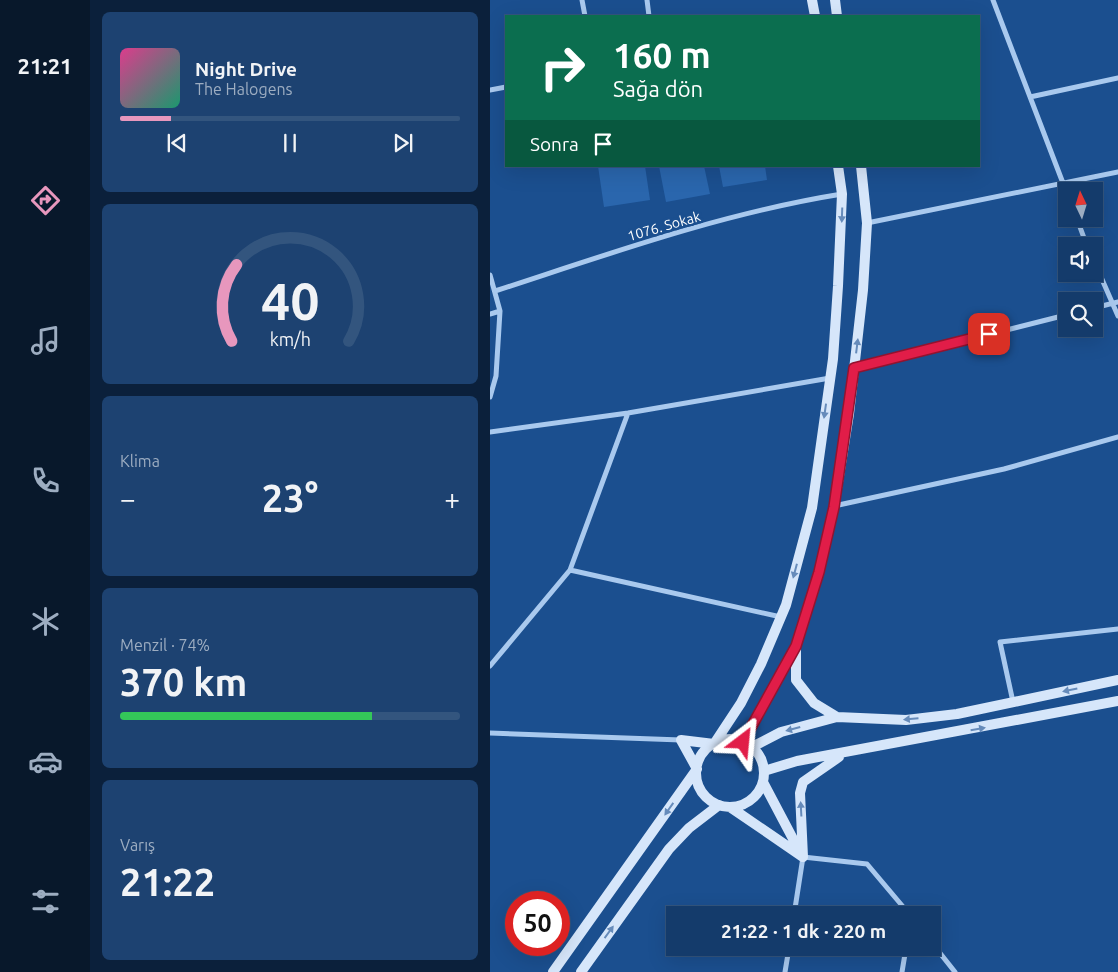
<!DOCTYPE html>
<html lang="tr">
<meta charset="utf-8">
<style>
:root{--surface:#143b6b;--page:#1d4271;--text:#f1f3f6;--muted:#9dadc1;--line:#33557e;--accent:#e797bd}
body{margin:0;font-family:Ubuntu,sans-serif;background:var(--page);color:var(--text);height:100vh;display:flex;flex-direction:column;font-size:19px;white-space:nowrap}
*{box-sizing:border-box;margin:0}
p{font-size:16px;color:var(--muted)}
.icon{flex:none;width:28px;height:28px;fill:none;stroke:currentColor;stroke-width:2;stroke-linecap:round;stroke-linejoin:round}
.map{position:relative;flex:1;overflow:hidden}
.sheet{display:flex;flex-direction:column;gap:12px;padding:12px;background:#0b203b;width:400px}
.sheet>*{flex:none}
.top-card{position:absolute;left:15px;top:15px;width:475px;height:152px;border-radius:0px;box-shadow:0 5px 20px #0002,0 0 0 1px var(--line);background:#0b6e4f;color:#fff;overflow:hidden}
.needle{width:32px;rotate:356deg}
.buttons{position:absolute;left:568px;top:182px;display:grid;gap:10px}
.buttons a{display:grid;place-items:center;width:45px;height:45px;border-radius:0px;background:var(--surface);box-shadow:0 5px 20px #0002,0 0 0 1px var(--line);font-size:25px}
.speed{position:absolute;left:15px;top:891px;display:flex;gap:10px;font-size:25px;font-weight:700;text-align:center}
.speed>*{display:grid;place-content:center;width:65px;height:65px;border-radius:50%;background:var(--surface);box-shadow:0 5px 20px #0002,0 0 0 1px var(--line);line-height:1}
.speed .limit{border:8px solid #d22;background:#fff;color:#111}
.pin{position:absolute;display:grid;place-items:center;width:42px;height:42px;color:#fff;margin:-21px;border-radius:10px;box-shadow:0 2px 8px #0006}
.me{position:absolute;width:55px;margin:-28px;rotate:29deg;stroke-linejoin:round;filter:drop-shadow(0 0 4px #0008)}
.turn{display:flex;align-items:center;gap:18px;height:105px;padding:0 25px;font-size:22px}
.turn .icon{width:65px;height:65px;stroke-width:2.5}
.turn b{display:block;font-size:35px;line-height:42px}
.then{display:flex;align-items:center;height:48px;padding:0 25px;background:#0003;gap:10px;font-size:19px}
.big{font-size:38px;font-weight:700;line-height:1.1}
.sheet .widget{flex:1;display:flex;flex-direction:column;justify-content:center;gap:8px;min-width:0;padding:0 18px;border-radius:8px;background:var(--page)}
.sheet .dial{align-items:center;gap:0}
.dial svg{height:130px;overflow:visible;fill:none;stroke:var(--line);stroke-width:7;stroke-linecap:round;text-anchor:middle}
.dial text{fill:var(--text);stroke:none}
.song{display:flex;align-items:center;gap:15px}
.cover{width:60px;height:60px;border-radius:8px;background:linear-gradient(135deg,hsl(330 70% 55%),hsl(160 70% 35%))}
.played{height:5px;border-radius:2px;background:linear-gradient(90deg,var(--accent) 15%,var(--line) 15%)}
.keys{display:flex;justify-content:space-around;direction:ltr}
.heat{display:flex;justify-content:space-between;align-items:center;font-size:28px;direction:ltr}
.charge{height:8px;border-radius:4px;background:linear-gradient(90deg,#34c759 74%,var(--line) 0)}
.trip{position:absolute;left:176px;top:906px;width:275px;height:50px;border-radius:0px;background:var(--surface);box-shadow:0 5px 20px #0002,0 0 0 1px var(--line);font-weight:700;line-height:50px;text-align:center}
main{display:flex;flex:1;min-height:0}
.menu{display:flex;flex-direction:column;width:90px;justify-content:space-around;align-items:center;background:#08182b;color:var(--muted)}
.menu .icon{width:35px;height:35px}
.menu .on{color:var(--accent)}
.menu b{font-size:22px;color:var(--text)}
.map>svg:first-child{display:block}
.building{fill:#2a66ad}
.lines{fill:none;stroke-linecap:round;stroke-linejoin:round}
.street{stroke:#a9c9ee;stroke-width:5}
.secondary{stroke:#d6e6fa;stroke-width:10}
.oneway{fill:#668bba}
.route-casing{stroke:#92132f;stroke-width:12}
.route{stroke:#e11d48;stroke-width:9}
.labels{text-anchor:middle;stroke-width:5;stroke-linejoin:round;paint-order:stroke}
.street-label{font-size:14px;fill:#fff;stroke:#1b4f8f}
</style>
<main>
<nav class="menu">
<b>21:21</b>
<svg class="icon on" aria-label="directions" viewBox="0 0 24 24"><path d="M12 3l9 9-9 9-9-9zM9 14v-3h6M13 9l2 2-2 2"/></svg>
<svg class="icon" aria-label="music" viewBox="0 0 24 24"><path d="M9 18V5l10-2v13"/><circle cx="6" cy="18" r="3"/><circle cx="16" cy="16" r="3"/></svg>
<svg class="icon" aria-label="phone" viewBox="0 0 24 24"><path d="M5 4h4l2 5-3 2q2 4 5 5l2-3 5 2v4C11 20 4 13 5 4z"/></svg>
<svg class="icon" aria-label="climate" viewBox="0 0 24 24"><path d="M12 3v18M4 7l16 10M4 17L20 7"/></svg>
<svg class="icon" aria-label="car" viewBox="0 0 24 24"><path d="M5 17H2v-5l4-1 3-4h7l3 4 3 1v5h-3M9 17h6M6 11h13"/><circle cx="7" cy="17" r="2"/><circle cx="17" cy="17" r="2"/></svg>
<svg class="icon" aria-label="filters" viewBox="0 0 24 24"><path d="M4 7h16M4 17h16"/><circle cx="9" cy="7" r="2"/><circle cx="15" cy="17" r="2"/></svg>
</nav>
<section class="sheet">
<div class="widget">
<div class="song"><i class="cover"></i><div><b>Night Drive</b><p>The Halogens</p></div></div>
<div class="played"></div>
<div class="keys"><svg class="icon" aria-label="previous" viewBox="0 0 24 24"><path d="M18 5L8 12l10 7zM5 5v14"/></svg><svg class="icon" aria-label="pause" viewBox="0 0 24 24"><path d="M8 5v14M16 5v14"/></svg><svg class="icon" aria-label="next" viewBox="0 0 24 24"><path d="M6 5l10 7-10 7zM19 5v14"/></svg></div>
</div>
<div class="widget dial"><svg viewBox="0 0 100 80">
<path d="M14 69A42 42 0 1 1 86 69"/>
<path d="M14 69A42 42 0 0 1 17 22" stroke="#e797bd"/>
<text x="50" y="56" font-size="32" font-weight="700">40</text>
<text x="50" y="72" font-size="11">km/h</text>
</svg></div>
<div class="widget"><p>Klima</p>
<div class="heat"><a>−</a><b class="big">23°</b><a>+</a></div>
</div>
<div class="widget"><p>Menzil · 74%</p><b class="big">370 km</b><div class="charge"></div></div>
<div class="widget"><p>Varış</p><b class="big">21:22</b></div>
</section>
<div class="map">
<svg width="628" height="972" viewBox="0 0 628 972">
<rect width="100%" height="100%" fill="#1b4f8f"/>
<path class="building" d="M108 166H155L160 200 114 207Z
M169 166H214L220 194 176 202Z
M229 166H275L277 180 233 187Z"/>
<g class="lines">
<path class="street" d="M92 0 95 16
M157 0 159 16
M503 0 576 191
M0 90 16 87
M540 97 628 78
M587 219 597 246
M377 223 628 172
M604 261 628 316
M0 275 10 311 6 376 0 397
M5 291C119 254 233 213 352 194
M604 308 628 302
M0 314 10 311
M365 368 576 315
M0 432 138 413 340 378
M344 506 514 469 628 437
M80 570 291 617
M0 666 80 570 138 413
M523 702 510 642 628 629
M0 733 191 740
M304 915 313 857 377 864 420 915
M442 943 465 972
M295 972 299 948
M412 972 416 948"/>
<path class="secondary" d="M322 0 325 16
M345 0 347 16
M306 648V680L324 703 347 717
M206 773a34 34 0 1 1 68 0a34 34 0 1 1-68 0Z
M253 742 306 646 329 572 344 507 359 414 373 290 377 223 371 166
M262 747 291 732 347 717 416 720 467 714 628 680
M274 771 307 761 628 701
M273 782 311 854
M240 807 313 857
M313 857 310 793 313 782 349 757
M63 972 207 769 191 740 224 744 251 703 271 664 296 605 322 508 343 359 348 286 352 194 348 166
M91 972 179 849 199 828 229 805"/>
</g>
<defs><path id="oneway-solid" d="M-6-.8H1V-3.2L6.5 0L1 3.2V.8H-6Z" transform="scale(1.25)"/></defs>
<g class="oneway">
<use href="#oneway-solid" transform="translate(352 215) rotate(92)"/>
<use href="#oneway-solid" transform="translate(367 346) rotate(-83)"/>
<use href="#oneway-solid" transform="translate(335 411) rotate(98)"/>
<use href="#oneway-solid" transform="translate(305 571) rotate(105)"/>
<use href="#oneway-solid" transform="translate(580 690) rotate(168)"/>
<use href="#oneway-solid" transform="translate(421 719) rotate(175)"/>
<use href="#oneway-solid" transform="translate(303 729) rotate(165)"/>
<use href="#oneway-solid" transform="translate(488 729) rotate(-10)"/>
<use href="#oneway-solid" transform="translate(179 809) rotate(125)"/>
<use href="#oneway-solid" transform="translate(311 809) rotate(-93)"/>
<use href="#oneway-solid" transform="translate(119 932) rotate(-54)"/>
</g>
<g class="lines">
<defs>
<path id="route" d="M253 742 306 646 329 572 344 507 364 368 499 334"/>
</defs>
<use href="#route" class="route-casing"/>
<use href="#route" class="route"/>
</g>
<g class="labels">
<g class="street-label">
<text transform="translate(174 226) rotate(-16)" y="5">1076. Sokak</text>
</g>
</g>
</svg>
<div class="buttons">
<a><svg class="needle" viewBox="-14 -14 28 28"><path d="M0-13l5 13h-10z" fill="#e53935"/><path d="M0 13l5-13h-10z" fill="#9dadc1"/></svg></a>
<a><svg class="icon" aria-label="sound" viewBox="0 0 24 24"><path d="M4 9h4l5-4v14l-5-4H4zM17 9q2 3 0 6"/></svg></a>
<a><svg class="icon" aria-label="search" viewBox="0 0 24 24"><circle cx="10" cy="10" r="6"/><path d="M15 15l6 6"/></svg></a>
</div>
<div class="speed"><div class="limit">50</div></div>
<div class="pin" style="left:499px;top:334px;background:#d93025"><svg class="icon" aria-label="arrive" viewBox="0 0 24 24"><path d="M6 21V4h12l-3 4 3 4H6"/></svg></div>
<svg class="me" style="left:253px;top:742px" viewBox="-20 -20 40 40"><path d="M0-17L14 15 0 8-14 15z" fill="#e11d48" stroke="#fff" stroke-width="4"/></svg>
<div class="trip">21:22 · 1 dk · 220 m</div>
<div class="top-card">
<div class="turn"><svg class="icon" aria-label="right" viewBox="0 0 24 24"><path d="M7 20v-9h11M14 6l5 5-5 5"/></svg><div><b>160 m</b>Sağa dön</div></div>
<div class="then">Sonra<svg class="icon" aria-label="arrive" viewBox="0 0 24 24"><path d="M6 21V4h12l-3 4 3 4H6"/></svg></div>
</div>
</div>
</main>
